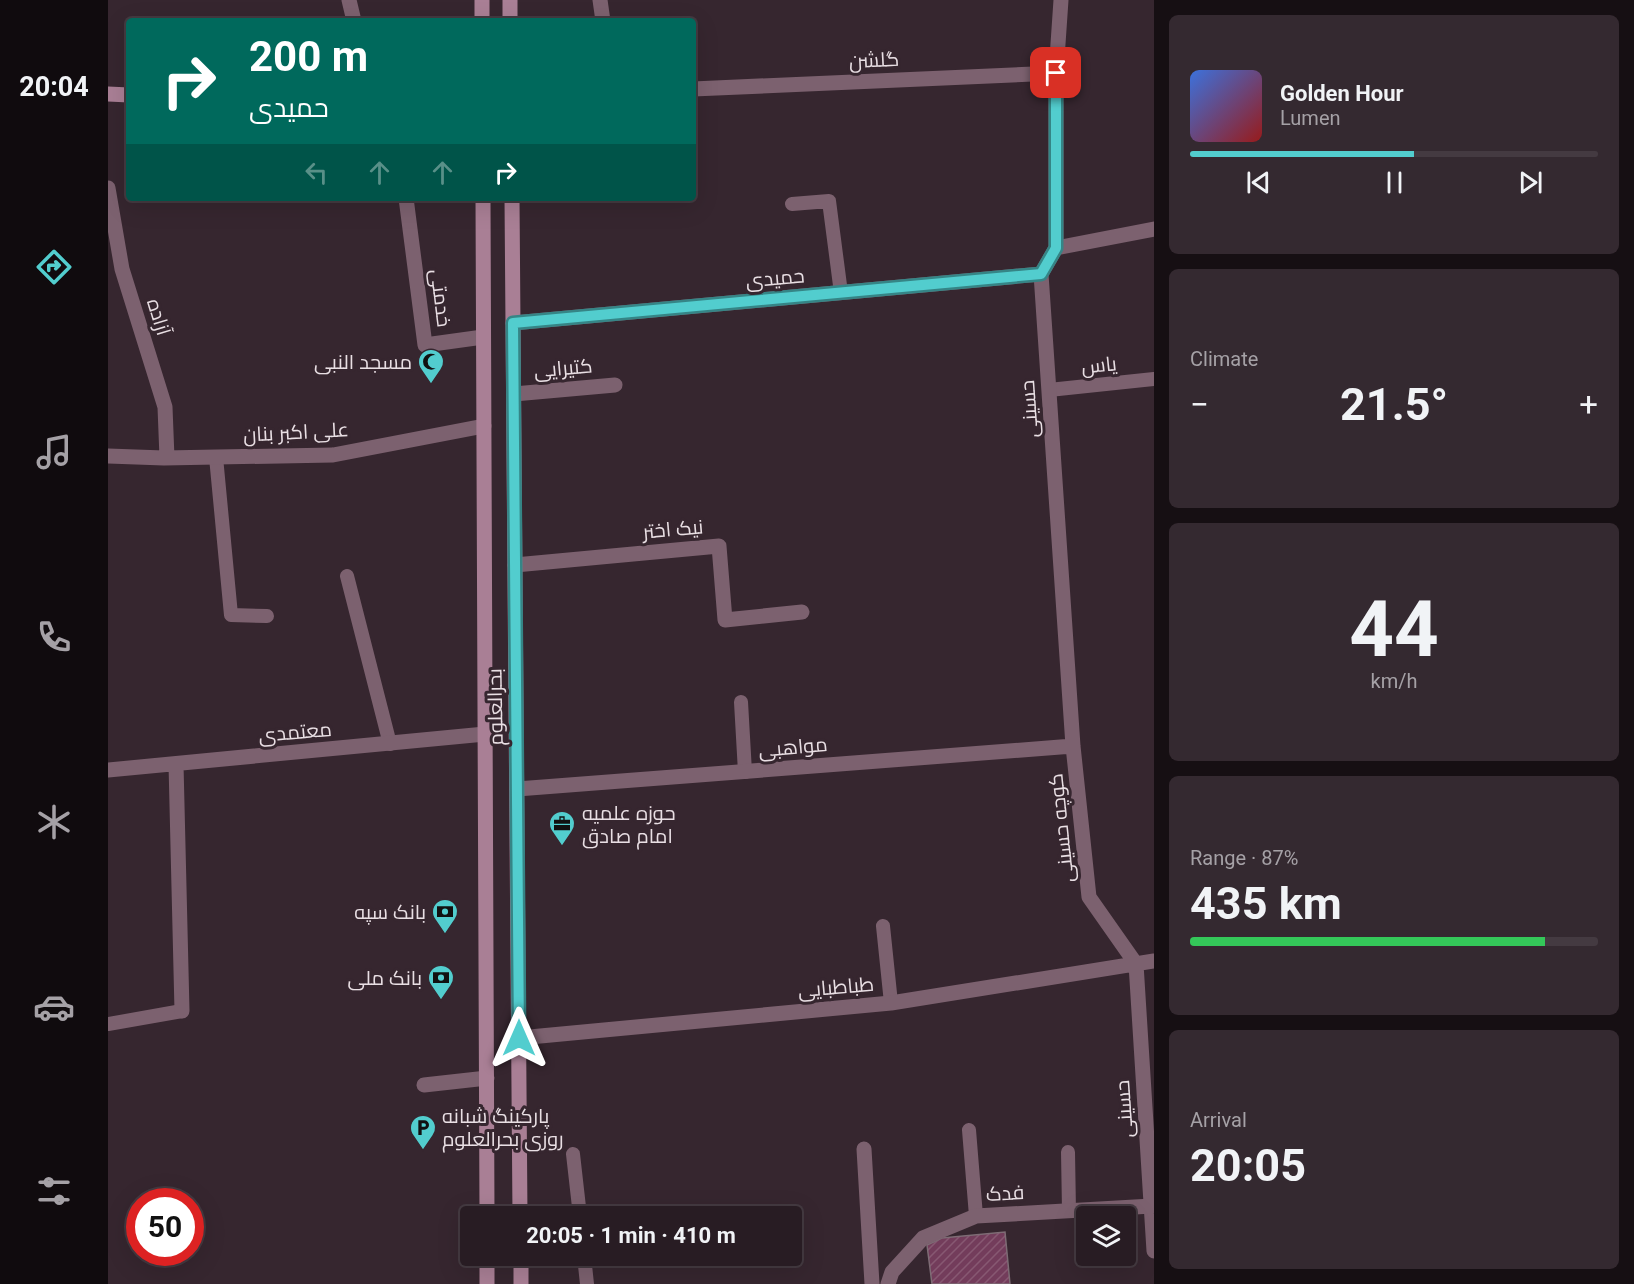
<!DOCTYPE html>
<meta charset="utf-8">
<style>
:root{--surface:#281c23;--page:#342930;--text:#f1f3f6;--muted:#a5a1a6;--line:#443a41;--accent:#52cdce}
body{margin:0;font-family:Roboto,Cairo,sans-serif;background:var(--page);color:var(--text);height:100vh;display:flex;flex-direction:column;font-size:22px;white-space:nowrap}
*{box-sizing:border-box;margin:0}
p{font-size:20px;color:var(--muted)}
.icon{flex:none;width:33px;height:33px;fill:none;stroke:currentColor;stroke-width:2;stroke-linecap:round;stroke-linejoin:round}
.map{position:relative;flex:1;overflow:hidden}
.details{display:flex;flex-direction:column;gap:15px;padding:15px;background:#160f13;width:480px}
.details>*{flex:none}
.guide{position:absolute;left:18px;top:18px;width:570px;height:183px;border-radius:6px;box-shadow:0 6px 24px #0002,0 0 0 2px var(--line);background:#00695c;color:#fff;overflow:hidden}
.controls{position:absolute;left:968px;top:1206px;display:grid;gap:12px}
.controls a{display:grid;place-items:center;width:60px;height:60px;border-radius:6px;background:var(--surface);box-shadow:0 6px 24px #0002,0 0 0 2px var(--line);font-size:30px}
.speed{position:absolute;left:18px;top:1188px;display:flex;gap:12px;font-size:30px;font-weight:700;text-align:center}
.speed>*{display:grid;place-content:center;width:78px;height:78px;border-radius:50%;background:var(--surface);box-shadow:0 6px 24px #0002,0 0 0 2px var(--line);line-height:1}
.speed .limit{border:9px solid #d22;background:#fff;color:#111}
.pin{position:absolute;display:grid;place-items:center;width:51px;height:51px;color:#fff;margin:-26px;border-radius:12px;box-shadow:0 3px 9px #0006}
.me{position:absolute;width:66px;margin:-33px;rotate:0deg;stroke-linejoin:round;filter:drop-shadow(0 0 4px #0008)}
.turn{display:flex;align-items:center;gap:21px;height:126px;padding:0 24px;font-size:27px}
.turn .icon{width:78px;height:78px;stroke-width:2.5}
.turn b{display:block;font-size:42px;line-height:51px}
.lanes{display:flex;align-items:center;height:57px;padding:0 24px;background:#0003;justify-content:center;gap:30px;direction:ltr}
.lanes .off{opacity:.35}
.big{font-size:45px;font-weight:700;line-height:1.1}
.details .tile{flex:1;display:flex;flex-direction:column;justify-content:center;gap:9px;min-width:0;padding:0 21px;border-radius:9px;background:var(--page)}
.details .dial{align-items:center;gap:0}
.dial b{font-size:78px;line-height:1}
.song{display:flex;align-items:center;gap:18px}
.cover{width:72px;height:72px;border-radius:9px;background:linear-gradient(135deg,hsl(220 70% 55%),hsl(0 70% 35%))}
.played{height:6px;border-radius:3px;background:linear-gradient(90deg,var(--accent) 55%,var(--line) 55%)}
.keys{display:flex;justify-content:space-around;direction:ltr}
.heat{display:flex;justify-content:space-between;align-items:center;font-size:33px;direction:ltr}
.charge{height:9px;border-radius:4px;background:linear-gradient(90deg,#34c759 87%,var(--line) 0)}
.trip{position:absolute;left:352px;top:1206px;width:342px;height:60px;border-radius:6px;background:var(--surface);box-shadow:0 6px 24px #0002,0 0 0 2px var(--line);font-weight:700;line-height:60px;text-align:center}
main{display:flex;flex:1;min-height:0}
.tabs{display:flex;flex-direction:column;width:108px;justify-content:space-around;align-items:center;background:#100b0e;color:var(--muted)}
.tabs .icon{width:42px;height:42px}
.tabs .current{color:var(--accent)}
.tabs b{font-size:27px;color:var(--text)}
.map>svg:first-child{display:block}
.building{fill:url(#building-hatch);stroke:#7e6c75;stroke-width:1.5}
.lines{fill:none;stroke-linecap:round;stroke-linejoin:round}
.service{stroke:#7c616f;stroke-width:14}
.minor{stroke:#7c616f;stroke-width:15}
.secondary{stroke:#a97f95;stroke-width:15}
.route-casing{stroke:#358586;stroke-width:15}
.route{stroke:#52cdce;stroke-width:10}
.labels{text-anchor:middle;stroke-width:6;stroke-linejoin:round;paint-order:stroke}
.street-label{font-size:20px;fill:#e9dfe4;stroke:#36262f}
.poi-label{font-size:20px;fill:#e9dfe4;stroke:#36262f;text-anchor:end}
</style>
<main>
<nav class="tabs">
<b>20:04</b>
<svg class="icon current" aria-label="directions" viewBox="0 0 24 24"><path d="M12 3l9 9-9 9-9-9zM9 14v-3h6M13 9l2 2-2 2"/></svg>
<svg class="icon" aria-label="music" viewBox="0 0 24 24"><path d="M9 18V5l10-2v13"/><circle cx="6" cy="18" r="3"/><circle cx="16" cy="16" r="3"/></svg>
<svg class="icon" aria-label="phone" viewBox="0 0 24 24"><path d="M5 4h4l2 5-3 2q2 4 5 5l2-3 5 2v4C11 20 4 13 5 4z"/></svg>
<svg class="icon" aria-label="climate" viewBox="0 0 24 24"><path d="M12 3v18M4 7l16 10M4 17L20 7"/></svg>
<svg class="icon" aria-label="car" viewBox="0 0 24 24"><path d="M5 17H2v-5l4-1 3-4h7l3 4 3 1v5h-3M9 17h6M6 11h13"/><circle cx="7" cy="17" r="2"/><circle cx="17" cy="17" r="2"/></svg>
<svg class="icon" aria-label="filters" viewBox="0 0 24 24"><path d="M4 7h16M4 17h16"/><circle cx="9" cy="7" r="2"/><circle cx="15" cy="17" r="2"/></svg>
</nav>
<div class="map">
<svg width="1046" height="1284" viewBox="0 0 1046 1284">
<defs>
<pattern id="building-hatch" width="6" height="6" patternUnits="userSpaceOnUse" patternTransform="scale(1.5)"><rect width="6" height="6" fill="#733c5b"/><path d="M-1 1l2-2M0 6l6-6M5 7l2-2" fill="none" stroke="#875872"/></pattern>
</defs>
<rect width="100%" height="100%" fill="#36262f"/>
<path class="building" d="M897 1232 902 1284H824L819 1245 834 1238Z"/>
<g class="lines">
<path class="service" d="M684 204 721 201 733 293
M941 390 1046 379
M108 457 123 615 159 616
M239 576 282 744
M633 702 637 772
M775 926 783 1003
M0 1024 74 1011
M861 1130 868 1216
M960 1152 961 1211
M465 1154 472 1216
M476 1256 479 1284"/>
<path class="minor" d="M241 0 246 21
M492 0 495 21
M953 0 948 73V248L933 274 965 746 981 897 1028 964
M585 89 948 73
M0 188 14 269 57 407 59 458
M298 198 317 345 375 337
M948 248 1046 229
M405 323 933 274
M406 394 507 385
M0 456 56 458 225 455 376 426
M407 565 611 546 617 620 694 612
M68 764 74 1011
M0 770 377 734
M409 789 965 746
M1028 964 1046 1251
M411 1038 783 1003 1046 961
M316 1085 379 1078
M756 1149 764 1284
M780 1284 784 1272 815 1238 868 1216 1044 1206"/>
<path class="secondary" d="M374 0V21
M402 0V21
M0 94 21 95
M375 198 379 1216
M404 198 412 1216
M379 1256V1284
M413 1256V1284"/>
</g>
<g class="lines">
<defs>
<path id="route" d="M411 1038 405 323 933 274 948 248V73"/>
</defs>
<use href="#route" class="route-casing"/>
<use href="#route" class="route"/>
</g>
<defs>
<symbol id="mosque-pin" viewBox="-11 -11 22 30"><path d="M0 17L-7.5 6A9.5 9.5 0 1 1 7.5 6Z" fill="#52cdce" stroke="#36262f"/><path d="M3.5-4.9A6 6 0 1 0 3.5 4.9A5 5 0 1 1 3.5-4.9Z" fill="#111"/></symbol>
<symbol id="office-pin" viewBox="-11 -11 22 30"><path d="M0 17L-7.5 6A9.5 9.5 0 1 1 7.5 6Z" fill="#52cdce" stroke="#36262f"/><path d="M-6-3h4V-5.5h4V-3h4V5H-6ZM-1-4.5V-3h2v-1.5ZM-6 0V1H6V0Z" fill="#111"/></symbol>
<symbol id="bank-pin" viewBox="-11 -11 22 30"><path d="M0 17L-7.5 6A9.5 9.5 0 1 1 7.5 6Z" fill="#52cdce" stroke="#36262f"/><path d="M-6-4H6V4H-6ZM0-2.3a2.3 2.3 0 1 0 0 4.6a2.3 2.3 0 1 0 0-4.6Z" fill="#111"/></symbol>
<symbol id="parking-pin" viewBox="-11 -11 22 30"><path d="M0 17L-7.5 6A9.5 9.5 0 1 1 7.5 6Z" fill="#52cdce" stroke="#36262f"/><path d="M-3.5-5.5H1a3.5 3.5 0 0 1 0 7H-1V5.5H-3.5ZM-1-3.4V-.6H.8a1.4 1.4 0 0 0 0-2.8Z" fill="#111"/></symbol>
</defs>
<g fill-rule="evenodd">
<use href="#mosque-pin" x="308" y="347" width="30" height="40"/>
<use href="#office-pin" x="439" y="809" width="30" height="40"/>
<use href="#bank-pin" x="322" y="897" width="30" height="40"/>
<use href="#bank-pin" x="318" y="963" width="30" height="40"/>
<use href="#parking-pin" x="300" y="1113" width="30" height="40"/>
</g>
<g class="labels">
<g class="street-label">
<text transform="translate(766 60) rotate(-3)" y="7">گلشن</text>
<text transform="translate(667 278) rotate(-5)" y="7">حمیدی</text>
<text transform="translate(333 298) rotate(83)" y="7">خدمتی</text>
<text transform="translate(51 317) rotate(73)" y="7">آزاده</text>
<text transform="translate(991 365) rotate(-6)" y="7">یاس</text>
<text transform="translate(455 368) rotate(-5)" y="7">کتیرایی</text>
<text transform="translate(921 409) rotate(-94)" y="7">حسینی</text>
<text transform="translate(188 432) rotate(-3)" y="7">علی اکبر بنان</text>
<text transform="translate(565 529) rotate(-5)" y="7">نیک اختر</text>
<text transform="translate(387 707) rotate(-91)" y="7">بحرالعلوم</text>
<text transform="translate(187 732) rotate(-5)" y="7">معتمدی</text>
<text transform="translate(685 747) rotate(-5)" y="7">مواهبی</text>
<text transform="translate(953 828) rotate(-96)" y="7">کوچه حسینی</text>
<text transform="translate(728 987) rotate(-5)" y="7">طباطبایی</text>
<text transform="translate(1016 1109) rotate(-94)" y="7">حسینی</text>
<text transform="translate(897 1193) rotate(-3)" y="7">فدک</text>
</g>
<g class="poi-label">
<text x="304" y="369">مسجد النبی</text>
<text x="474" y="820" text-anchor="start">حوزه علمیه<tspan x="474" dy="23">امام صادق</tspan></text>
<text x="318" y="919">بانک سپه</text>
<text x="314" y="985">بانک ملی</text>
<text x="334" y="1123" text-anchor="start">پارکینگ شبانه<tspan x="334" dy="23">روزی بحرالعلوم</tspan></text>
</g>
</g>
</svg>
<div class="controls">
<a><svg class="icon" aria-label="layers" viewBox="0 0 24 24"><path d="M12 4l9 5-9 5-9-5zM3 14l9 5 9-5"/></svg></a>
</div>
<div class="speed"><div class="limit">50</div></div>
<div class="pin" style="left:948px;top:73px;background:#d93025"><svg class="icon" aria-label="arrive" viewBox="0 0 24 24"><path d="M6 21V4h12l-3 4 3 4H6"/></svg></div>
<svg class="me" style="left:411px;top:1038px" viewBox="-20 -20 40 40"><path d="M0-17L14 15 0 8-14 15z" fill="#52cdce" stroke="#fff" stroke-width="4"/></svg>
<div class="trip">20:05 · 1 min · 410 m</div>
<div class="guide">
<div class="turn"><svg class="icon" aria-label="right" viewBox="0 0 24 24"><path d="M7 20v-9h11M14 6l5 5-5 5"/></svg><div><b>200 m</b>حمیدی</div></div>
<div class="lanes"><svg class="icon off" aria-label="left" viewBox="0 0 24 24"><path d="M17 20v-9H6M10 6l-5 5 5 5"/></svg><svg class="icon off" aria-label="ahead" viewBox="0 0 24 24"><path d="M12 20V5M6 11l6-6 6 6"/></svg><svg class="icon off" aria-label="ahead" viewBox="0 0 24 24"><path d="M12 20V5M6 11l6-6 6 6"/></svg><svg class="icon" aria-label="right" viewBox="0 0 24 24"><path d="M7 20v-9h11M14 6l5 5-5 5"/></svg></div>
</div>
</div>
<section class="details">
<div class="tile">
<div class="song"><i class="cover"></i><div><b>Golden Hour</b><p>Lumen</p></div></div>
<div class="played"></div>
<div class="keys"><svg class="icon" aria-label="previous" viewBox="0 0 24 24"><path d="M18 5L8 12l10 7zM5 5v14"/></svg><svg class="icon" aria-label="pause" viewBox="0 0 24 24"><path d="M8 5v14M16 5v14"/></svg><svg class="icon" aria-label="next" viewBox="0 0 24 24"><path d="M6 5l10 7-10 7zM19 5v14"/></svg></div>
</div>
<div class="tile"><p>Climate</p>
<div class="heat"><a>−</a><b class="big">21.5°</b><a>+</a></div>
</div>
<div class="tile dial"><b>44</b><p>km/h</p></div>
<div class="tile"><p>Range · 87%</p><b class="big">435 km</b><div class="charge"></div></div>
<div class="tile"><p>Arrival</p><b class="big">20:05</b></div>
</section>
</main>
